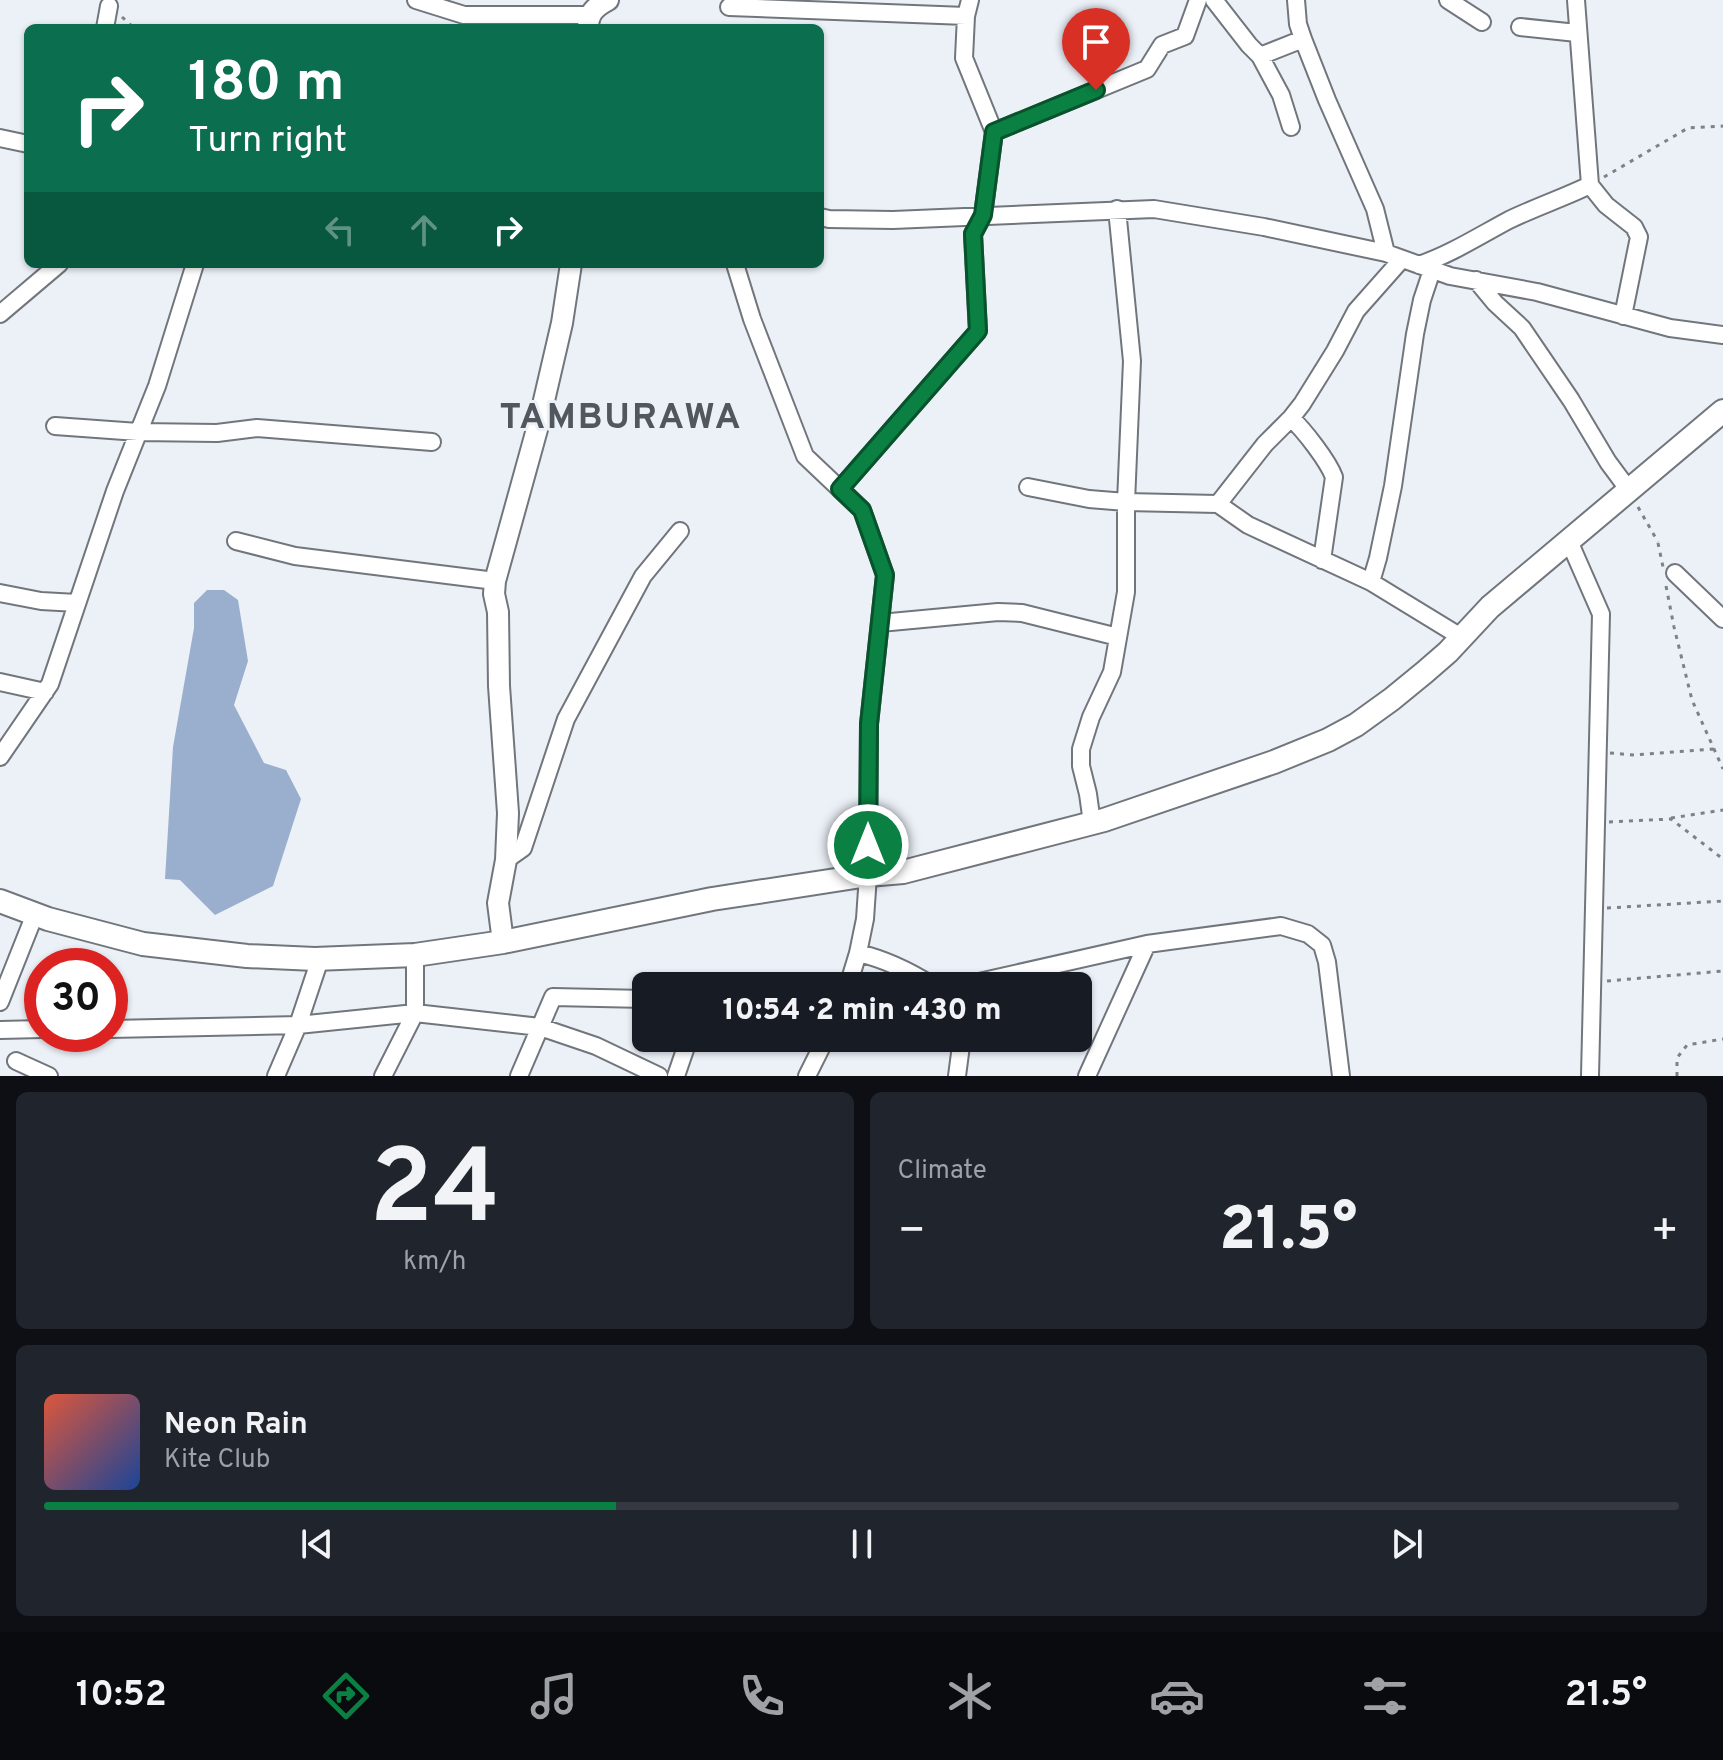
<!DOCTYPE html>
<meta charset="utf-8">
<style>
:root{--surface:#171b24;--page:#20242c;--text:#f1f3f6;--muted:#9ea1a6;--line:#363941;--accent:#0b8043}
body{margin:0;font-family:Overpass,sans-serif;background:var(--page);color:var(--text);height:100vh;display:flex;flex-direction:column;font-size:30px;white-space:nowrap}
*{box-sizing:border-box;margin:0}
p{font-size:26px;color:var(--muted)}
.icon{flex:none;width:44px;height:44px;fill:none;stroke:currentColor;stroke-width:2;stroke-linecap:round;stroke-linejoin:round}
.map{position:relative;height:1076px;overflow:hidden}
.details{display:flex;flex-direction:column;gap:16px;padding:16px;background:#0d0f14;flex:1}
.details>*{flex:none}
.hud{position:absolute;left:24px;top:24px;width:800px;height:244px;border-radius:12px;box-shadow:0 2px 6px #0004;background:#0b6e4f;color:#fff;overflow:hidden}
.speed{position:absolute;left:24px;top:948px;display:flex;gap:16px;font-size:40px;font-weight:700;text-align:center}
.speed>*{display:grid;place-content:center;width:104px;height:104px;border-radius:50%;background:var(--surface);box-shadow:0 2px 6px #0004;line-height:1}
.speed .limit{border:12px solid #d22;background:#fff;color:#111}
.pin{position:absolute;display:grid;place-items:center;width:68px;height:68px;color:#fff;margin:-82px -34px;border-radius:50% 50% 50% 0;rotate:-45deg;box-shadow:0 0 8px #0007}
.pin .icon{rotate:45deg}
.me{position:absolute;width:88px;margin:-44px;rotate:0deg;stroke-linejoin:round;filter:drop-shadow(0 0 6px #0008)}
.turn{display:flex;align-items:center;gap:28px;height:168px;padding:0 32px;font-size:36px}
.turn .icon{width:104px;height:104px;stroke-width:2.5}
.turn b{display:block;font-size:56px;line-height:68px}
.lanes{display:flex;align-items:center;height:76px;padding:0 32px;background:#0003;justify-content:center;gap:40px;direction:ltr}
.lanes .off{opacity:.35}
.big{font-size:60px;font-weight:800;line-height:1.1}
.details .widget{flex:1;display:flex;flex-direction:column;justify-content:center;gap:12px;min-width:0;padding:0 28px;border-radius:12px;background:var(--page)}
.details .dial{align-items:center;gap:0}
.dial b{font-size:104px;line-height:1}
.song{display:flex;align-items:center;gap:24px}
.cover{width:96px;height:96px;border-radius:12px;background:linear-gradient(135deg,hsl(10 70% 55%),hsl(220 70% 35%))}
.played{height:8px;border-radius:4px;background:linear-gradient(90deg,var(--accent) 35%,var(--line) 35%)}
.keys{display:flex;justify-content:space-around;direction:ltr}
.heat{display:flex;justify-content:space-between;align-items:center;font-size:44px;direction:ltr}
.details .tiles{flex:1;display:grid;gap:16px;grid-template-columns:1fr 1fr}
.widget:last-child{grid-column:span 2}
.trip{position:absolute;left:632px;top:972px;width:460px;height:80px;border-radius:12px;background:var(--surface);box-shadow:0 2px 6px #0004;font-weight:800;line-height:80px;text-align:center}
.tab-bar{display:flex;height:128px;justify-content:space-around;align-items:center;background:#090b0e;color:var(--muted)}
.tab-bar .icon{width:56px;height:56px}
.tab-bar .current{color:var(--accent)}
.tab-bar b{font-size:36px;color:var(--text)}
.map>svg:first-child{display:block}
.water{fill:#9aafce}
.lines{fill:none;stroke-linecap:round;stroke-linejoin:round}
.minor-casing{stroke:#71767d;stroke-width:20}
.tertiary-casing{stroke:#71767d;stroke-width:24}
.secondary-casing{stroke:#71767d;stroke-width:26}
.path{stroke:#7e8186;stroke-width:3;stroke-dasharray:4 6;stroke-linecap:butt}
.minor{stroke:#fff;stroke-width:16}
.tertiary{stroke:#fff;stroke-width:20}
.secondary{stroke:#fff;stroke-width:22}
.route-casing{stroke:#07532c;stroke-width:20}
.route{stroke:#0b8043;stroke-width:14}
.labels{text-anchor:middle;stroke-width:6;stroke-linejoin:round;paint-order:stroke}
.district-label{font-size:36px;font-weight:bold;letter-spacing:2px;fill:#52575d;stroke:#ecf1f8}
</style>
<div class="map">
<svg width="1723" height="1076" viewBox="0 0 1723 1076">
<rect width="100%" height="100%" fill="#ecf1f8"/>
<path class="water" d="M207 590H224L238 600 248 661 234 705 264 763 286 770 301 799 273 886 215 915 180 880 165 879 173 747 194 628V603Z"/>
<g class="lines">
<defs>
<path id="minor" d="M416 0 464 15H589
M1214 0 1249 45 1260 56 1281 95 1291 127
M1296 0 1298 24 1303 39 1327 100 1375 209 1386 253
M1448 0 1482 22
M1576 0 1590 185 1606 205 1634 227 1639 237 1623 316
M729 7 966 16
M1520 27 1577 33
M105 28 109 6
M1260 56 1303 39
M994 132 1147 69 1162 45 1185 36 1198 0
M0 138 28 144
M820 217 829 219 893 220 1154 209 1264 227 1386 253 1450 276 1537 292 1670 328 1723 335
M735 264 752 319 805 456 862 510 885 575 869 724 868 875 865 919 858 953 848 986
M1419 265C1451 254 1479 236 1509 220 1536 207 1563 198 1590 185
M1476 280 1495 303 1522 328 1571 400 1608 462 1628 489
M0 314 59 264
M1291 418C1304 430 1328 461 1334 477L1322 560
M55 426 138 432 217 433 257 428 432 442
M1028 487 1089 499 1126 502 1218 504 1248 525 1371 582 1461 637
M840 489 978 331 973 234 983 215 994 132 964 58 966 16 970 0
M1218 504 1265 444 1291 418 1302 404 1335 351 1356 311 1402 259
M236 541 295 556 495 581
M1569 541 1601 614 1590 1076
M1675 573 1723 619
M1371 582 1378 558 1393 486 1415 334 1422 300 1432 270
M0 593 41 601 77 603
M880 623 998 612 1022 613 1118 637
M0 682 45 692
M0 757 50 684 115 491 157 386 195 264
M1092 823 1088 794 1081 766V749L1091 717 1112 672 1126 592V502L1132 361 1117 209
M506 860 523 848 566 719 643 576 680 531
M858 953C884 959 911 972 933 986
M320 959 298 1025 415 1013V955
M820 986 849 985
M961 986 1147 944 1281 926 1308 934 1322 945 1327 962 1341 1076
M0 1002 35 914
M110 1029 298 1025 276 1076
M0 1030 42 1029
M16 1061 49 1076
M383 1076 415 1013 540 1027 596 1046 659 1076
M519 1076 553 997 646 999
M676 1076 689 1038
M807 1076 826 1038
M957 1076 962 1038
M1087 1076 1147 944"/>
<path id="tertiary" d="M588 28C588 13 595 7 608 0
M503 942 498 903 506 860 508 813 499 686 498 612 494 594 495 581 539 422 562 323 571 264"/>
<path id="secondary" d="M0 901 48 919 143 944 247 956 315 959 415 955 503 942 712 899 868 875 903 872 1104 820 1274 762 1328 740 1356 725 1392 699 1425 672 1448 652 1490 607 1723 411"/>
</defs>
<use href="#minor" class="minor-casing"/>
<use href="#tertiary" class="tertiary-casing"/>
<use href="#secondary" class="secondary-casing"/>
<path class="path" d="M122 17 134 28
M1604 177 1688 128 1723 126
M1638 507 1658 542
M1658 543 1663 567
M1666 586 1674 627 1692 700 1723 769
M1610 753 1634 755 1714 749
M1671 818 1723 810
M1609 822 1671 819 1723 859
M1607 908 1723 901
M1607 981 1723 971
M1677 1076V1058L1687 1045 1723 1039"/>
<use href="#minor" class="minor"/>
<use href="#tertiary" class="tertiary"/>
<use href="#secondary" class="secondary"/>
</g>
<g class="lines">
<defs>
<path id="route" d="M868 845 869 724 885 575 862 510 840 489 978 331 973 234 983 215 994 132 1096 90"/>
</defs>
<use href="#route" class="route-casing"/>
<use href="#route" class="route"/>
</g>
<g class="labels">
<g class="district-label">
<text x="621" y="428">TAMBURAWA</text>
</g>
</g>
</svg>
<div class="speed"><div class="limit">30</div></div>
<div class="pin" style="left:1096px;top:90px;background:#d93025"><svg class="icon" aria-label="arrive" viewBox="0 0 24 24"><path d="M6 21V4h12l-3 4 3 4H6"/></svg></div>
<svg class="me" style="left:868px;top:845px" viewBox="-20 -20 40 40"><circle r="17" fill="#0b8043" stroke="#fff" stroke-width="3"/><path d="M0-11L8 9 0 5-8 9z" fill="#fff"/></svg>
<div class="trip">10:54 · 2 min · 430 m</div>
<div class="hud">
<div class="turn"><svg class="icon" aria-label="right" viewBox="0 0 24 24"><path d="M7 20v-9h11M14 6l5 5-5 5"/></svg><div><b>180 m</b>Turn right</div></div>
<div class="lanes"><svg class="icon off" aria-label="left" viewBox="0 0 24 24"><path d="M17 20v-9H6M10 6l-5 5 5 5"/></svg><svg class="icon off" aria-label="ahead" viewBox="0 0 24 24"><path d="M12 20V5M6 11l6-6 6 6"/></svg><svg class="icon" aria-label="right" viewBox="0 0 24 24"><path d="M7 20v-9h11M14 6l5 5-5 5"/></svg></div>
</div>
</div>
<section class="details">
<div class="tiles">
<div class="widget dial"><b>24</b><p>km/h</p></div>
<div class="widget"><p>Climate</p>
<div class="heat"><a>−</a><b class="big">21.5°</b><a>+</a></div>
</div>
<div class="widget">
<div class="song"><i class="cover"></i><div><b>Neon Rain</b><p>Kite Club</p></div></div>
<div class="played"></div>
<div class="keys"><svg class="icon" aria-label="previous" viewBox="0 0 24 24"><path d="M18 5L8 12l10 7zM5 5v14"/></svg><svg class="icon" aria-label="pause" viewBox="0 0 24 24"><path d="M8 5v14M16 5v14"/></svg><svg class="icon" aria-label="next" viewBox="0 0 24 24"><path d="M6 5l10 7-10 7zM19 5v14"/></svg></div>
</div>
</div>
</section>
<nav class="tab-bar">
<b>10:52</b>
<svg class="icon current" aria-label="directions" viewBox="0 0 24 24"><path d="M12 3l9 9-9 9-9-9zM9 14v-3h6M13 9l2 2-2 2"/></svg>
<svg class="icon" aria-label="music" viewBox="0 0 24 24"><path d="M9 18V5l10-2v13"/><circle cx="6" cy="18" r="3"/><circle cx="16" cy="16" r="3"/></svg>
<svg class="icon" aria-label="phone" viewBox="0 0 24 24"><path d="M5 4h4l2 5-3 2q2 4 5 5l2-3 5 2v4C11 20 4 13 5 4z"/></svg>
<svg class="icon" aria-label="climate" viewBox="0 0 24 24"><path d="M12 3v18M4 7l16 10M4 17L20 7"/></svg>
<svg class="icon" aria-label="car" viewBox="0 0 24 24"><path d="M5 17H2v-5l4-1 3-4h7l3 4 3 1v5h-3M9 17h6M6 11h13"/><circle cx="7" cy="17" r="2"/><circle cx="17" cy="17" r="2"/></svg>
<svg class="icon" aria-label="filters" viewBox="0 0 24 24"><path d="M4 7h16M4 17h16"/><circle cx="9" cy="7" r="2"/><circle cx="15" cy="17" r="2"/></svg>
<b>21.5°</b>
</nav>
